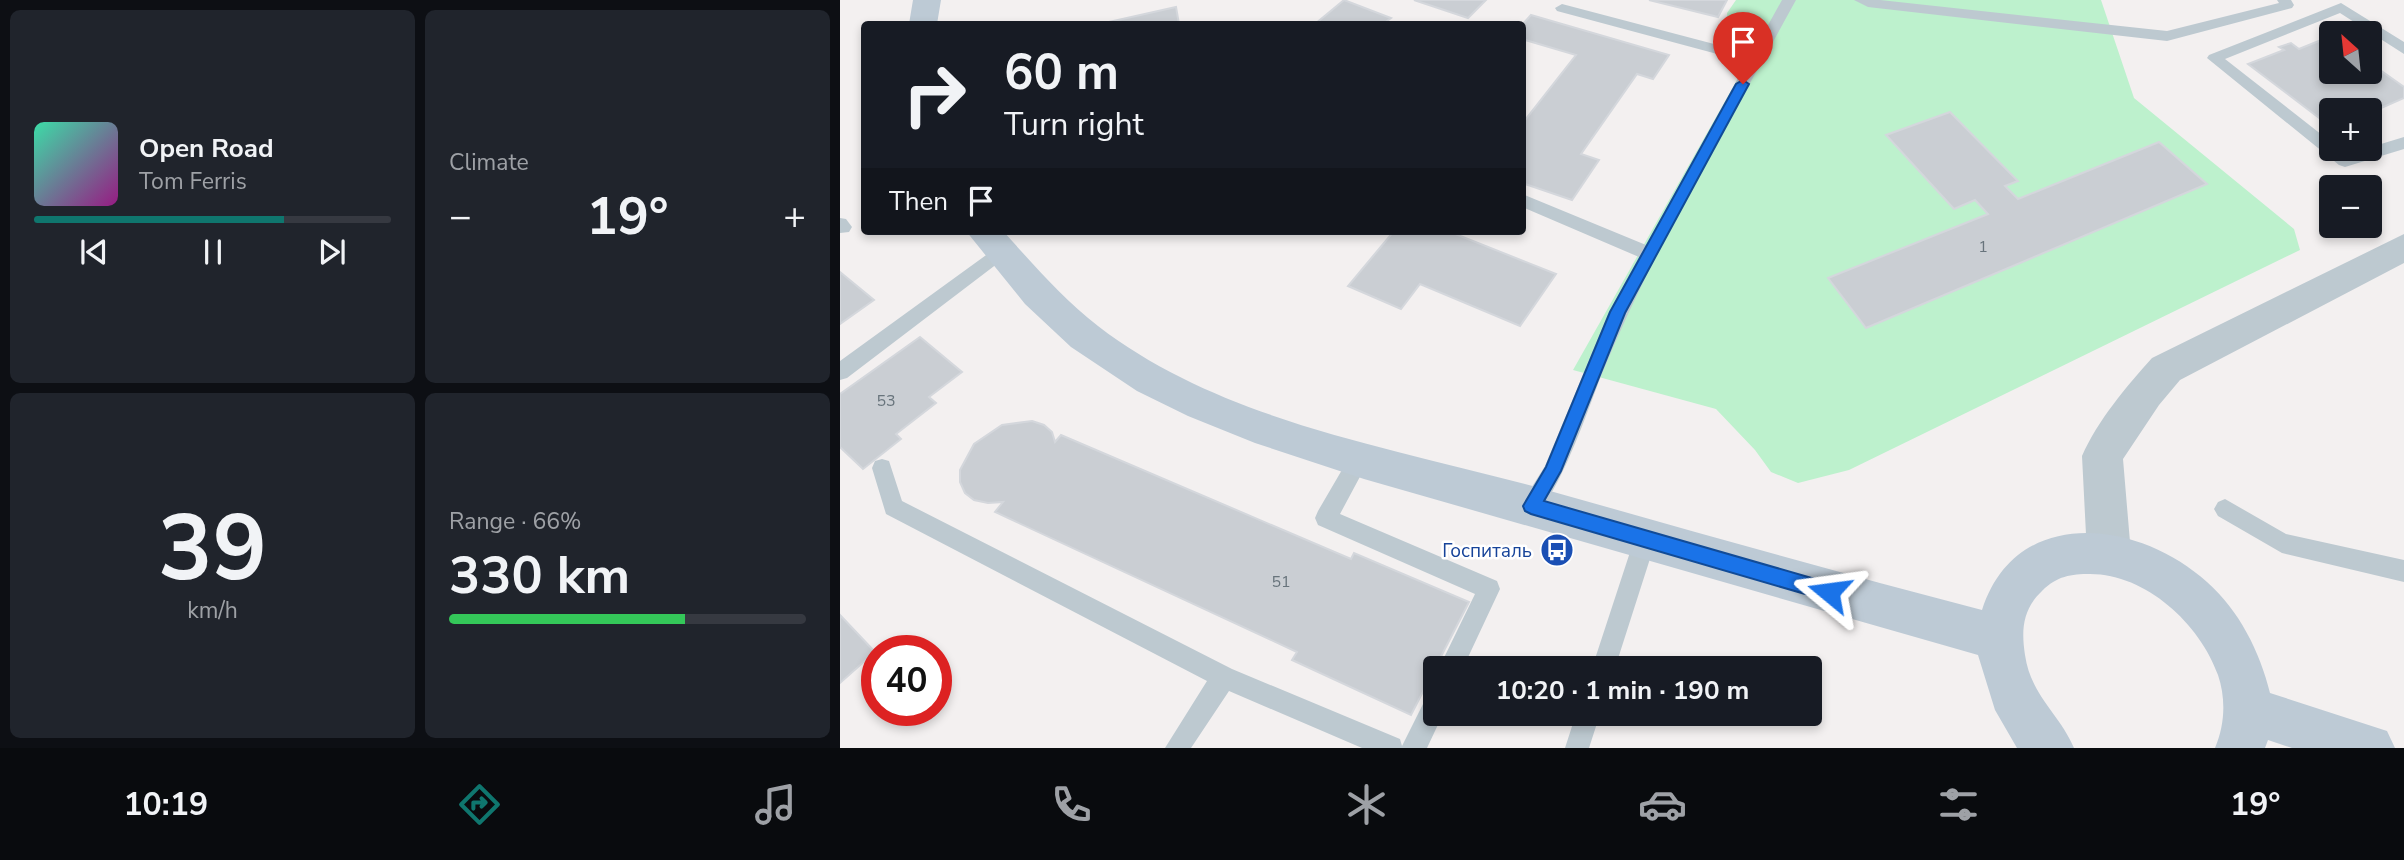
<!DOCTYPE html>
<meta charset="utf-8">
<style>
:root{--surface:#171b24;--page:#20242c;--text:#f1f3f6;--muted:#9ea1a6;--line:#363941;--accent:#0f766e}
body{margin:0;font-family:"Nunito Sans",sans-serif;background:var(--page);color:var(--text);height:100vh;display:flex;flex-direction:column;font-size:26px;white-space:nowrap}
*{box-sizing:border-box;margin:0}
p{font-size:23px;color:var(--muted)}
.icon{flex:none;width:38px;height:38px;fill:none;stroke:currentColor;stroke-width:2;stroke-linecap:round;stroke-linejoin:round}
.map{position:relative;flex:1;overflow:hidden}
.drawer{display:flex;flex-direction:column;gap:10px;padding:10px;background:#0d0f14;width:840px}
.drawer>*{flex:none}
.top-card{position:absolute;left:21px;top:21px;width:665px;height:214px;border-radius:7px;box-shadow:0 4px 10px #0003;background:#171b24;color:var(--text);overflow:hidden}
.needle{width:46px;rotate:333deg}
.buttons{position:absolute;left:1479px;top:21px;display:grid;gap:14px}
.buttons a{display:grid;place-items:center;width:63px;height:63px;border-radius:7px;background:var(--surface);box-shadow:0 4px 10px #0003;font-size:35px}
.speed{position:absolute;left:21px;top:635px;display:flex;gap:14px;font-size:35px;font-weight:700;text-align:center}
.speed>*{display:grid;place-content:center;width:91px;height:91px;border-radius:50%;background:var(--surface);box-shadow:0 4px 10px #0003;line-height:1}
.speed .limit{border:10px solid #d22;background:#fff;color:#111}
.pin{position:absolute;display:grid;place-items:center;width:60px;height:60px;color:#fff;margin:-72px -30px;border-radius:50% 50% 50% 0;rotate:-45deg;box-shadow:0 0 7px #0007}
.pin .icon{rotate:45deg}
.me{position:absolute;width:77px;margin:-38px;rotate:286deg;stroke-linejoin:round;filter:drop-shadow(0 0 5px #0008)}
.turn{display:flex;align-items:center;gap:24px;height:147px;padding:0 28px;font-size:32px}
.turn .icon{width:91px;height:91px;stroke-width:2.5}
.turn b{display:block;font-size:49px;line-height:60px}
.then{display:flex;align-items:center;height:66px;padding:0 28px;background:#0003;gap:14px;font-size:26px}
.big{font-size:52px;font-weight:700;line-height:1.1}
.drawer .card{flex:1;display:flex;flex-direction:column;justify-content:center;gap:10px;min-width:0;padding:0 24px;border-radius:10px;background:var(--page)}
.drawer .dial{align-items:center;gap:0}
.dial b{font-size:91px;line-height:1}
.song{display:flex;align-items:center;gap:21px}
.cover{width:84px;height:84px;border-radius:10px;background:linear-gradient(135deg,hsl(160 70% 55%),hsl(310 70% 35%))}
.played{height:7px;border-radius:4px;background:linear-gradient(90deg,var(--accent) 70%,var(--line) 70%)}
.keys{display:flex;justify-content:space-around;direction:ltr}
.heat{display:flex;justify-content:space-between;align-items:center;font-size:38px;direction:ltr}
.charge{height:10px;border-radius:5px;background:linear-gradient(90deg,#34c759 66%,var(--line) 0)}
.drawer .tiles{flex:1;display:grid;gap:10px;grid-template-columns:repeat(2,1fr)}
.trip{position:absolute;left:583px;top:656px;width:399px;height:70px;border-radius:7px;background:var(--surface);box-shadow:0 4px 10px #0003;font-weight:700;line-height:70px;text-align:center}
.dock{display:flex;height:112px;justify-content:space-around;align-items:center;background:#090b0e;color:var(--muted)}
.dock .icon{width:49px;height:49px}
.dock .current{color:var(--accent)}
.dock b{font-size:32px;color:var(--text)}
main{display:flex;flex:1;min-height:0}
.map>svg:first-child{display:block}
.green{fill:#bdf1cd}
.building{fill:#caced3;stroke:#d4d7dc;stroke-width:2}
.lines{fill:none;stroke-linecap:round;stroke-linejoin:round}
.lane{fill:#bdc9d0;fill-rule:evenodd}
.street{fill:#bdc9d0;fill-rule:evenodd}
.secondary{fill:#bdcad5;fill-rule:evenodd}
.route{fill:#1a73e8;stroke:#114b97;stroke-width:2}
.labels{text-anchor:middle;stroke-width:5;stroke-linejoin:round;paint-order:stroke}
.number-label{font-size:16px;fill:#68747c}
.transit-label{font-size:19px;fill:#164399;stroke:#fff;text-anchor:end}
</style>
<main>
<section class="drawer">
<div class="tiles">
<div class="card">
<div class="song"><i class="cover"></i><div><b>Open Road</b><p>Tom Ferris</p></div></div>
<div class="played"></div>
<div class="keys"><svg class="icon" aria-label="previous" viewBox="0 0 24 24"><path d="M18 5L8 12l10 7zM5 5v14"/></svg><svg class="icon" aria-label="pause" viewBox="0 0 24 24"><path d="M8 5v14M16 5v14"/></svg><svg class="icon" aria-label="next" viewBox="0 0 24 24"><path d="M6 5l10 7-10 7zM19 5v14"/></svg></div>
</div>
<div class="card"><p>Climate</p>
<div class="heat"><a>−</a><b class="big">19°</b><a>+</a></div>
</div>
<div class="card dial"><b>39</b><p>km/h</p></div>
<div class="card"><p>Range · 66%</p><b class="big">330 km</b><div class="charge"></div></div>
</div>
</section>
<div class="map">
<svg width="1564" height="748" viewBox="0 0 1564 748">
<rect width="100%" height="100%" fill="#f3f0f0"/>
<path class="green" d="M896 0H1261L1294 98 1454 229 1460 250 1009 470 958 483 931 472 915 450 876 409 733 370 919 41 888 25 887 13Z"/>
<path class="building" d="M504 0 551 18 543 24H475Z
M574 0H646L628 18Z
M809 0H887L878 17Z
M336 7 339 24H260Z
M691 15 829 55 813 79 797 74 741 154 759 160 732 200 682 183V124L736 55 682 39V25Z
M1491 36V72H1530V63L1564 87V98L1530 113V110H1491V127L1408 64 1444 50 1439 47 1451 43 1459 49Z
M1110 112 1178 181 1165 186 1178 199 1319 142 1367 184 1026 328 988 278 1148 214 1135 200 1114 209 1046 135Z
M554 231H608L716 274 680 326 580 284 561 309 508 286Z
M0 272 34 300 0 324Z
M80 337 122 372 89 397 96 403 56 434 61 439 23 469 0 447V394Z
M192 421 204 425 212 432 215 442 221 435 511 559 514 553 629 602 571 715 452 660 457 652 155 512 163 502 148 503 134 500 125 493 120 482V470L134 444 162 425Z
M0 615 35 652 0 683Z"/>
<g class="lines">
<path class="lane" d="M942 0H956C889 123 814 246 761 376 750 404 716 506 691 516L684 513 680 506 705 466 769 312 799 257 682 207V194L806 245 907 62 717 11 715 8 722 4 912 54Z
M1014 0H1040L1327 31 1439 3 1437 0H1451L1454 5 1452 8 1327 41 1028 7Z
M1501 3 1564 42V54L1500 13 1385 59 1491 142V149H1500L1508 154 1564 137V149L1505 167 1499 165 1367 58 1369 55Z
M0 218 6 219 12 227 9 232 0 233Z
M160 245 166 247 169 252 166 257 7 378 0 380V361Z
M520 449 527 451 530 458 500 514 657 581 660 589 623 668H599L635 594 478 525 475 518 478 511 513 451Z
M42 459 49 461 62 501 392 669 560 739 562 746 587 696 595 692V714H603L587 748H522L389 691 351 748H325L367 681 46 514 32 468 35 461Z
M1385 499 1446 534 1564 560V582L1442 553 1378 516 1374 509 1378 502Z
M805 530 813 533 816 540 775 668H752L794 540 797 533Z
M736 714H760L749 748H725Z"/>
<path class="street" d="M1564 234V263L1340 380 1319 405 1283 459 1291 554 1284 569 1269 575 1254 569 1247 554 1242 456C1258 420 1286 387 1312 358Z"/>
<path class="secondary" d="M73 0H101L97 24H69Z
M126 231H163C193 264 222 298 258 326 384 423 553 447 703 489 849 530 995 572 1142 610 1176 504 1299 520 1367 582 1399 610 1420 652 1430 693L1547 731 1555 748H1452L1428 740 1425 748H1375C1385 724 1386 699 1378 675 1360 624 1306 574 1250 574 1231 574 1217 576 1202 591 1183 609 1181 629 1185 655 1191 696 1219 713 1234 748H1177L1155 710 1138 655 524 479 415 443 348 416 297 391 231 347 185 304Z"/>
</g>
<path class="route" d="M903 80 909 84 785 313 721 471 704 501 989 583 996 585 999 592 996 598 989 601 691 514 685 511 683 506 706 467 770 312 896 84Z"/>
<defs>
<symbol id="bus-disc" viewBox="-11 -11 22 22"><circle r="9.5" fill="#1a4fb4" stroke="#fff"/><path d="M-5-6H5V4H4V6H2V4H-2V6H-4V4H-5ZM-3.5-4V0h7V-4ZM-3.5 1.2v1.5H-2V1.2ZM2 1.2v1.5H3.5V1.2Z" fill="#fff"/></symbol>
</defs>
<g fill-rule="evenodd">
<use href="#bus-disc" x="698" y="531" width="38" height="38"/>
</g>
<g class="labels">
<g class="number-label">
<text x="1143" y="252">1</text>
<text x="46" y="406">53</text>
<text x="441" y="587">51</text>
</g>
<g class="transit-label">
<text x="692" y="557">Госпиталь</text>
</g>
</g>
</svg>
<div class="buttons">
<a><svg class="needle" viewBox="-14 -14 28 28"><path d="M0-13l5 13h-10z" fill="#e53935"/><path d="M0 13l5-13h-10z" fill="#9ea1a6"/></svg></a>
<a>+</a>
<a>−</a>
</div>
<div class="speed"><div class="limit">40</div></div>
<div class="pin" style="left:903px;top:84px;background:#d93025"><svg class="icon" aria-label="arrive" viewBox="0 0 24 24"><path d="M6 21V4h12l-3 4 3 4H6"/></svg></div>
<svg class="me" style="left:989px;top:592px" viewBox="-20 -20 40 40"><path d="M0-17L14 15 0 8-14 15z" fill="#1a73e8" stroke="#fff" stroke-width="4"/></svg>
<div class="trip">10:20 · 1 min · 190 m</div>
<div class="top-card">
<div class="turn"><svg class="icon" aria-label="right" viewBox="0 0 24 24"><path d="M7 20v-9h11M14 6l5 5-5 5"/></svg><div><b>60 m</b>Turn right</div></div>
<div class="then">Then<svg class="icon" aria-label="arrive" viewBox="0 0 24 24"><path d="M6 21V4h12l-3 4 3 4H6"/></svg></div>
</div>
</div>
</main>
<nav class="dock">
<b>10:19</b>
<svg class="icon current" aria-label="directions" viewBox="0 0 24 24"><path d="M12 3l9 9-9 9-9-9zM9 14v-3h6M13 9l2 2-2 2"/></svg>
<svg class="icon" aria-label="music" viewBox="0 0 24 24"><path d="M9 18V5l10-2v13"/><circle cx="6" cy="18" r="3"/><circle cx="16" cy="16" r="3"/></svg>
<svg class="icon" aria-label="phone" viewBox="0 0 24 24"><path d="M5 4h4l2 5-3 2q2 4 5 5l2-3 5 2v4C11 20 4 13 5 4z"/></svg>
<svg class="icon" aria-label="climate" viewBox="0 0 24 24"><path d="M12 3v18M4 7l16 10M4 17L20 7"/></svg>
<svg class="icon" aria-label="car" viewBox="0 0 24 24"><path d="M5 17H2v-5l4-1 3-4h7l3 4 3 1v5h-3M9 17h6M6 11h13"/><circle cx="7" cy="17" r="2"/><circle cx="17" cy="17" r="2"/></svg>
<svg class="icon" aria-label="filters" viewBox="0 0 24 24"><path d="M4 7h16M4 17h16"/><circle cx="9" cy="7" r="2"/><circle cx="15" cy="17" r="2"/></svg>
<b>19°</b>
</nav>
